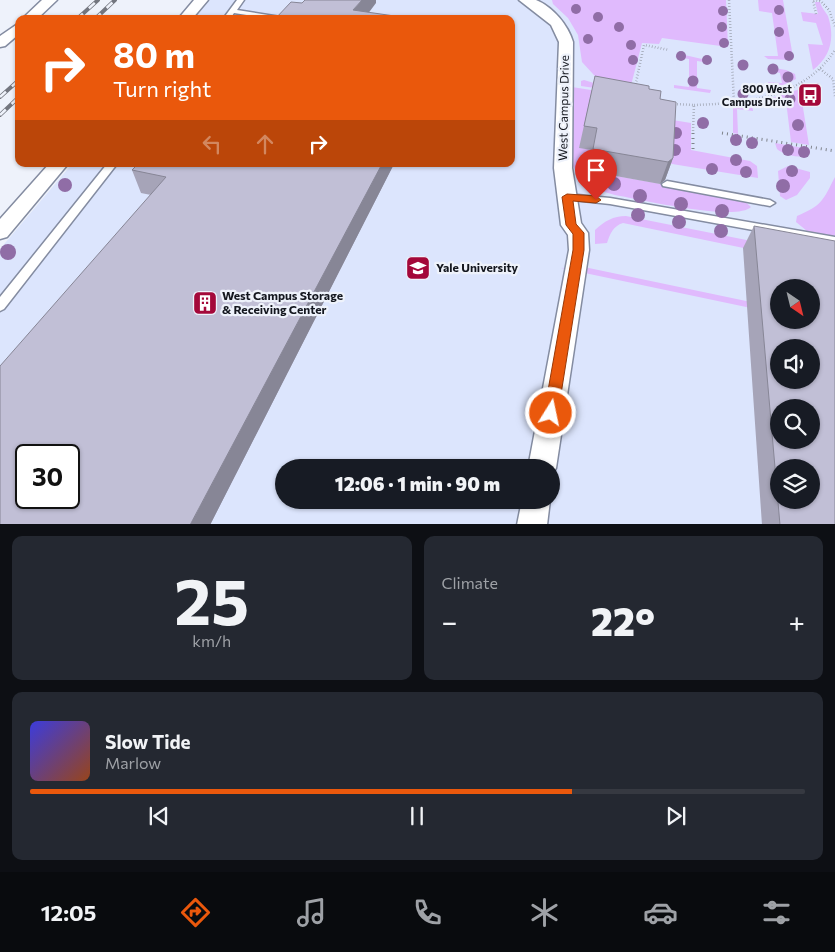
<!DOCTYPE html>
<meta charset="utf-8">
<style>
:root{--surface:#171b24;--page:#242831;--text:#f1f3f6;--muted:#9ea1a6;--line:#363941;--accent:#ea580c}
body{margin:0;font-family:Commissioner,sans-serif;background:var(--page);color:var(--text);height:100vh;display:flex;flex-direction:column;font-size:19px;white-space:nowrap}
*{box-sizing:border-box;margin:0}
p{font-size:16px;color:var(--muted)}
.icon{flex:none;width:28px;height:28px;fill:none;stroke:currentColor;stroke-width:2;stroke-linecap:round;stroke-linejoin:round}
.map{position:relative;height:524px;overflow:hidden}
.details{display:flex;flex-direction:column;gap:12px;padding:12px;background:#0d0f14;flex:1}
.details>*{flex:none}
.banner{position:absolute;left:15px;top:15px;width:500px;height:152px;border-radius:10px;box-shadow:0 1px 4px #0004;background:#ea580c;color:#fff;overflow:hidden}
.needle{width:32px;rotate:145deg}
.buttons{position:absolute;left:770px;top:279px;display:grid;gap:10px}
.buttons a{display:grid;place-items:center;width:50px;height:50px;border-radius:50%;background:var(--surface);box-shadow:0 1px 4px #0004;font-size:25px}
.speed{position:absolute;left:15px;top:444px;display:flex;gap:10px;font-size:25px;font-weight:700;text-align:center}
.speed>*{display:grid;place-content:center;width:65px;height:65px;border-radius:50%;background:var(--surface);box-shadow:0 1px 4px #0004;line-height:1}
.speed .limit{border:2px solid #111;border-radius:8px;background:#fff;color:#111}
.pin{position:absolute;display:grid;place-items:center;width:42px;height:42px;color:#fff;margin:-51px -21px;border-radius:50% 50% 50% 0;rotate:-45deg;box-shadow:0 0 5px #0007}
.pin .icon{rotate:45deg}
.me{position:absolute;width:55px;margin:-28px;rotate:10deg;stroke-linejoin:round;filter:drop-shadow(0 0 4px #0008)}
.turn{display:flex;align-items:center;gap:18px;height:105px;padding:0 15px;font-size:22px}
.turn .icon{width:65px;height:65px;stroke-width:2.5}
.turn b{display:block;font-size:35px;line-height:42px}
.lanes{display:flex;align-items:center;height:48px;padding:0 15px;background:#0003;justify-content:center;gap:25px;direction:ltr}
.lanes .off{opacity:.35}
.big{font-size:38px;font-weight:800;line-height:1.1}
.details .card{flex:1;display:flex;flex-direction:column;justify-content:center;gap:8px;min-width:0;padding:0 18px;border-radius:10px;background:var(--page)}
.details .dial{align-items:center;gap:0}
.dial b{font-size:65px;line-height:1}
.song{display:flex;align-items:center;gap:15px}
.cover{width:60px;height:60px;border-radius:8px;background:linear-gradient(135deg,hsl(240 70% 55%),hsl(20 70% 35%))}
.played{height:5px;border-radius:2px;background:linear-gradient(90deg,var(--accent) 70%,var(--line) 70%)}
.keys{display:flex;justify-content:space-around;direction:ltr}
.heat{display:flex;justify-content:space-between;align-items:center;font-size:28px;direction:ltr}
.details .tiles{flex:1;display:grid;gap:12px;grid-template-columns:1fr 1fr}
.card:last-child{grid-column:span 2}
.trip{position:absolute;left:275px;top:459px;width:285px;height:50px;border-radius:25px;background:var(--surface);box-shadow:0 1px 4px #0004;font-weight:800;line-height:50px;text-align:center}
.menu{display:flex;height:80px;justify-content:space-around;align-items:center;background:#090b0e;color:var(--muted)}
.menu .icon{width:35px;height:35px}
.menu .selected{color:var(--accent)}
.menu b{font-size:22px;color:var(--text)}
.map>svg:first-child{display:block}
.built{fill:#dce5fd;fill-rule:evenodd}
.green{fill:#e0bafd}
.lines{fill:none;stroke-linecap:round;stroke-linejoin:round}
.lane-casing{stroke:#848ca1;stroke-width:3}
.street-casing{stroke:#848ca1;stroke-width:3}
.path-far1{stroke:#7f838b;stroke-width:2.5;stroke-dasharray:0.5 2.5;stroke-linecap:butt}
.path{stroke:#7f838b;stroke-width:3;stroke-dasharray:1 4;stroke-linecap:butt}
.lane{fill:#fff;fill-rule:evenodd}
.street{fill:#fff;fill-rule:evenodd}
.rail-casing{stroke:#73767f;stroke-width:4}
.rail{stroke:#eef2fb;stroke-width:2.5;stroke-dasharray:8;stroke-linecap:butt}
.tree{fill:#906da6}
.wall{fill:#a6a4b8}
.shaded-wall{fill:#878696}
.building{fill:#c1bfd6;stroke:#878696;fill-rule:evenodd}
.route{fill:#ea580c;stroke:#983908}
.labels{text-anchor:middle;stroke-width:4.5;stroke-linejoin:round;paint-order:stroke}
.far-poi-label{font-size:11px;font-weight:bold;fill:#14171f;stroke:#eef2fb;text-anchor:end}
.street-label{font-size:12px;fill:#14171f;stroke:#eef2fb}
.poi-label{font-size:12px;font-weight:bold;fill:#14171f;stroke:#eef2fb;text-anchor:start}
</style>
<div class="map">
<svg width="835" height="525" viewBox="0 0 835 525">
<rect width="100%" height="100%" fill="#eef2fb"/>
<path class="built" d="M210 0H835V524L0 525V249L72 164H511V19H194ZM779 288H811V320H779ZM779 348H811V380H779ZM779 408H811V440H779ZM26 455H69V498H26ZM284 468H551V500H284ZM779 468H811V500H779Z"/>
<path class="green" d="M552 0H726L728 47 662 38 659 44 642 43 629 93 581 86V81L584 80 604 86 582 62 578 35 568 18 553 4Z
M758 0H783L793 57 791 60 768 59 764 56H778L772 13 759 11Z
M815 2H820C821 7 825 11 828 16 835 38 831 56 813 70L808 44 823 45 816 23 803 21 801 12 818 14Z
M680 54 711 61V63L697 61V88L711 90 710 93 674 88V85L689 87V59L675 57Z
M768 67 786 70 795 74 796 79 770 91 768 82 782 83 780 73 767 70Z
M572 87 629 96 579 147 592 150 588 171 741 198 751 207C736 222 638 199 615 195L601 191 584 182 572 165Z
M800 89 809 145 791 142 786 101 772 98Z
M752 103 753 111 737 109 738 134 733 133V105Z
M654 117 691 123V150L750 161 757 166 758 178 666 163Z
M775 143 809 149 810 153C801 160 784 155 777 149Z
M788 166 810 172V178L797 195 786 200 780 196 778 171Z
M835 177V236L807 231 796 222 797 216C823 205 823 200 835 177Z
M626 216 771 245 772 254 623 223C613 226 610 234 607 243L595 244V230C605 221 613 216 626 216Z
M584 267 779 308V314L561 268Z"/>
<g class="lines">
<defs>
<path id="lane" d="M237 0H244L237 10 293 19H273L234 13 230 19H223Z
M107 164H117L4 309 0 311V297Z
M667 181 770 200 775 203 770 206 663 186 662 184Z
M567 194 610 198 835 237V245L610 204 563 199 562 197Z"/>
<path id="street" d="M42 0H57L37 19H22Z
M194 0H208L192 19H178Z
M519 0C524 0 531 0 536 0 553 7 568 25 573 42L572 168 581 223 588 233 589 250 556 468 551 477V468H528L569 250 568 235 561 225 554 168 559 42 551 25Z
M19 23V34L5 46 0 47V36Z
M49 164H68L7 237 0 239V219Z
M522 500H550L547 525H517Z"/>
</defs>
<use href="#lane" class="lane-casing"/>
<use href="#street" class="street-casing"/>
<path class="path-far1" d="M729 0 734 103
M820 0 829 10 835 26
M816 14 813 0 820 1
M820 69 833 79 835 96
M635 87 644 45 669 50
M674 104 694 105 693 131
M694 105C747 103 804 98 835 50"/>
<path class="path" d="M722 133 835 151
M693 149V129"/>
<use href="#lane" class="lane"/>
<use href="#street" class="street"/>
<defs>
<path id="rail" d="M77 19 98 0
M95 19 115 0
M0 97 19 80
M0 115 19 97"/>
</defs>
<use href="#rail" class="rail-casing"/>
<use href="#rail" class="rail"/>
</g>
<g class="tree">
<circle cx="576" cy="9" r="5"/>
<circle cx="779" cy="10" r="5"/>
<circle cx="723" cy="11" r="5"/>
<circle cx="598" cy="17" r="5"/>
<circle cx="619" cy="27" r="5"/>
<circle cx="722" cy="27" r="5"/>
<circle cx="779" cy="32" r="5"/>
<circle cx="588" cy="39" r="5"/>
<circle cx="724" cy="43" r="5"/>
<circle cx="631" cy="45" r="5"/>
<circle cx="681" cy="56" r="5"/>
<circle cx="789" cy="56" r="5"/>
<circle cx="633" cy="60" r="5"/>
<circle cx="707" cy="60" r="5"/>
<circle cx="743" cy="65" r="5.5"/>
<circle cx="773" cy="69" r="5.5"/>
<circle cx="788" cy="77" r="5.5"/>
<circle cx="693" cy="81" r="5.5"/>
<circle cx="743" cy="94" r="5.5"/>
<circle cx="790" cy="99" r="5.5"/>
<circle cx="703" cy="123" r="6"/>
<circle cx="798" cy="125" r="6"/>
<circle cx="676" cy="133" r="6"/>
<circle cx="736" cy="140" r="6"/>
<circle cx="752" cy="143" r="6"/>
<circle cx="675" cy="150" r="6"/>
<circle cx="788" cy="150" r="6"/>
<circle cx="804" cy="152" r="6"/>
<circle cx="736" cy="160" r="6"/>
<circle cx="712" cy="169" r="6"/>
<circle cx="792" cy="171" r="6"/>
<circle cx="746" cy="172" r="6"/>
<circle cx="614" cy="184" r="7"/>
<circle cx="65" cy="185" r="7"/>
<circle cx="783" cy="186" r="7"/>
<circle cx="640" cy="196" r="7"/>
<circle cx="681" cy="204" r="7"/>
<circle cx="722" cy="211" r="7"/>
<circle cx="638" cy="215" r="7"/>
<circle cx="679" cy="222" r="7"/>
<circle cx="721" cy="231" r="7"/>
<circle cx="8" cy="252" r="8"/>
</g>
<path class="wall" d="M595 76 649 89 660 99 673 158 665 180 660 184 588 171 592 150 579 148Z
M138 164H394L210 525 151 195 141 193 132 170Z
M754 226 835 525H762L743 248Z"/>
<path class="shaded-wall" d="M362 0H376V3L364 19 353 10Z
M673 158 665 180 660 184 668 162Z
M382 164H394L210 525H190Z"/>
<path class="building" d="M305 0H362L353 10 415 19H275L291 2 302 3Z
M595 76 649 86V89L661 91 660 99 676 102 673 158 668 162 593 149 597 128 584 126Z
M138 164H382L190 525H0V366L166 177 132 170ZM26 455H69V498H26Z
M754 226 835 241V525H780ZM779 288H811V320H779ZM779 348H811V380H779ZM779 408H811V440H779ZM779 468H811V500H779Z"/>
<path class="route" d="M567 194 596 196 601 200 596 203 573 201 576 224 584 233V250L558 413 556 417 551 419 546 417 544 413 573 250V234L566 225 562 197Z"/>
<defs>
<symbol id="bus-square" viewBox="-11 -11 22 22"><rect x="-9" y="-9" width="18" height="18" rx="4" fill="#a4083a" stroke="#eef2fb"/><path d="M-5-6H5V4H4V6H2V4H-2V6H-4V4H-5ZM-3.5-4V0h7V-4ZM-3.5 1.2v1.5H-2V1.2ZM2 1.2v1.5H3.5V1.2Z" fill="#fff"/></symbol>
<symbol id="university-square" viewBox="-11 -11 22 22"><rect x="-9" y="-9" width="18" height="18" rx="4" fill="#a4083a" stroke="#eef2fb"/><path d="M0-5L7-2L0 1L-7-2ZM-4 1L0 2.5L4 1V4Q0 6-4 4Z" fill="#fff"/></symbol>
<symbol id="building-square" viewBox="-11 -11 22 22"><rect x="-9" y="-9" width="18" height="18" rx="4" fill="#a4083a" stroke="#eef2fb"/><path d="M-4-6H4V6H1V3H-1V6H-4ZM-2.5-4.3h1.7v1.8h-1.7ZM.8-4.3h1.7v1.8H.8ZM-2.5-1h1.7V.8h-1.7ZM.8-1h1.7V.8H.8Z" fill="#fff"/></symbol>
</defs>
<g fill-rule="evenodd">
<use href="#bus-square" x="796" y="81" width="28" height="28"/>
<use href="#university-square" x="404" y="254" width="28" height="28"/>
<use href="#building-square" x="191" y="289" width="28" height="28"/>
</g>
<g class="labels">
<g class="far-poi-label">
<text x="792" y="93">800 West<tspan x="792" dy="13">Campus Drive</tspan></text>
</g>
<g class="street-label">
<text transform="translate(564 108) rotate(-89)" y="4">West Campus Drive</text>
</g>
<g class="poi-label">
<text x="436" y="272">Yale University</text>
<text x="222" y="300">West Campus Storage<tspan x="222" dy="14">&amp; Receiving Center</tspan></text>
</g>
</g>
</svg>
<div class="buttons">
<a><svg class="needle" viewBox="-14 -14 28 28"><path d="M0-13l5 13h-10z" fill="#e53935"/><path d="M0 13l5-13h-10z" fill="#9ea1a6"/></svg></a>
<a><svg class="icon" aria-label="sound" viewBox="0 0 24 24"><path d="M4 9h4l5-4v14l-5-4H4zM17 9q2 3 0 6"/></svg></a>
<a><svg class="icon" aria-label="search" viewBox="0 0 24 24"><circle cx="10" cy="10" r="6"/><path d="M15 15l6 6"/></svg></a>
<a><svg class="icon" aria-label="layers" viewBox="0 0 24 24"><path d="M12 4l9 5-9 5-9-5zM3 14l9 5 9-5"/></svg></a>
</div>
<div class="speed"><div class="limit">30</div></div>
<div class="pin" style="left:596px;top:200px;background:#d93025"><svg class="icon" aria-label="arrive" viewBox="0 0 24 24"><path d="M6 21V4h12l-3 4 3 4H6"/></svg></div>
<svg class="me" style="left:551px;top:413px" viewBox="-20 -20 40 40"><circle r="17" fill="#ea580c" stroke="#fff" stroke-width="3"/><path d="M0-11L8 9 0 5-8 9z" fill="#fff"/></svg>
<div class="trip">12:06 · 1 min · 90 m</div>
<div class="banner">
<div class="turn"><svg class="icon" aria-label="right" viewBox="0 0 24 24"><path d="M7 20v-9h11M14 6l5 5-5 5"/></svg><div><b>80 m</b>Turn right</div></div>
<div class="lanes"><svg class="icon off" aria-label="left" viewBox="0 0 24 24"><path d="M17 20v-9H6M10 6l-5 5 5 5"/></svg><svg class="icon off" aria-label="ahead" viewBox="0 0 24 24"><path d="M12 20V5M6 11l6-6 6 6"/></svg><svg class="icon" aria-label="right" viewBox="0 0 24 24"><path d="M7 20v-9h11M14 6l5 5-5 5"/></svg></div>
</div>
</div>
<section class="details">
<div class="tiles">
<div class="card dial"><b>25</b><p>km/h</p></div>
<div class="card"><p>Climate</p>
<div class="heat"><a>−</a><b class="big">22°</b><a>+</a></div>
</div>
<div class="card">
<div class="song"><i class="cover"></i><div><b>Slow Tide</b><p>Marlow</p></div></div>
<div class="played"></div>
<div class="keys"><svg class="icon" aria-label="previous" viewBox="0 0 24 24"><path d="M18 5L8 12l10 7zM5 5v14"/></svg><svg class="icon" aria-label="pause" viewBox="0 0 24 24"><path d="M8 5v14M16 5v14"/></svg><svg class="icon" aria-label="next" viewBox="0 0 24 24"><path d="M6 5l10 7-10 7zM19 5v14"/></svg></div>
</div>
</div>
</section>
<nav class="menu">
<b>12:05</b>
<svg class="icon selected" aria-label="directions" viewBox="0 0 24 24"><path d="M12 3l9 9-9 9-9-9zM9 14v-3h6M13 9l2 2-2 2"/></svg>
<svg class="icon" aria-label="music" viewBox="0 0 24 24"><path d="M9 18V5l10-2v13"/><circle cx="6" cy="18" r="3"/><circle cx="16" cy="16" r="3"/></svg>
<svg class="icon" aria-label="phone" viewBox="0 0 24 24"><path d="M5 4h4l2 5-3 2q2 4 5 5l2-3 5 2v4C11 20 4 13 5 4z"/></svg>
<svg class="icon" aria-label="climate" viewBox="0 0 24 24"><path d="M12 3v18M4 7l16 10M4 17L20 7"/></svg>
<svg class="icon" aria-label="car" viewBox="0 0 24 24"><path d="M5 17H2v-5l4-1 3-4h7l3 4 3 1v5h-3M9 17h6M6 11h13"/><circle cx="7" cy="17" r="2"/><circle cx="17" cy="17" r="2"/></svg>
<svg class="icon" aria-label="filters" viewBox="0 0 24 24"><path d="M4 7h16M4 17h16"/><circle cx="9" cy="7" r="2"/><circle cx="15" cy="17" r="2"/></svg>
</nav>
